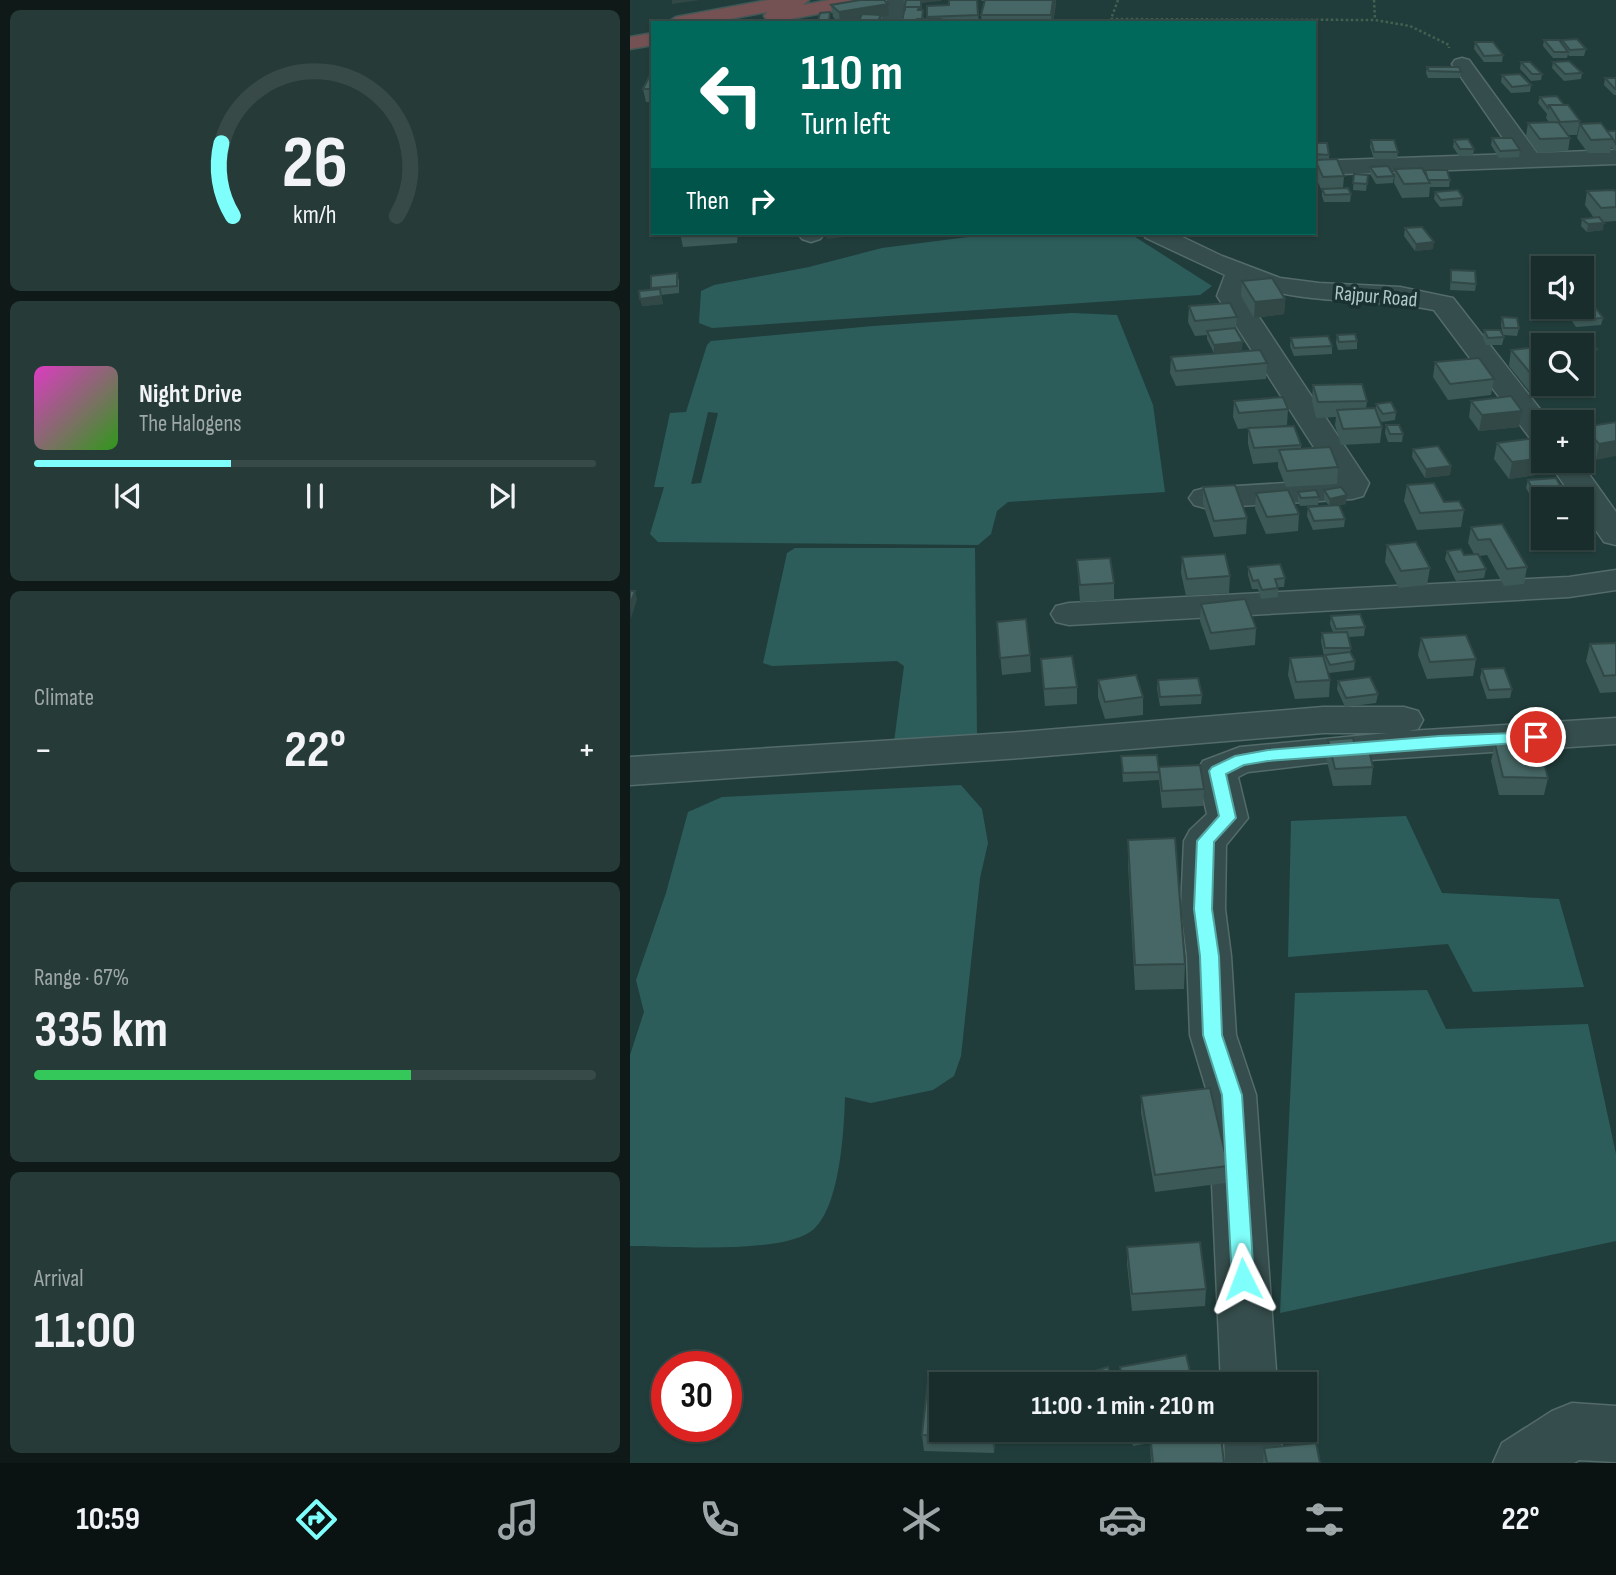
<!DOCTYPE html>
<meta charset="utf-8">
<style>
:root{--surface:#192e2c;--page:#263a38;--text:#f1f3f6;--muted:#9fa8a9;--line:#374a48;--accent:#7ffffb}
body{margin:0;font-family:"Sofia Sans Condensed",sans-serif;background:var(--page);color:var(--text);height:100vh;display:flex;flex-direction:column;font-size:26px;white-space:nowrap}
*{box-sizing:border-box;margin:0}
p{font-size:23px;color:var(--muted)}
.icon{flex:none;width:38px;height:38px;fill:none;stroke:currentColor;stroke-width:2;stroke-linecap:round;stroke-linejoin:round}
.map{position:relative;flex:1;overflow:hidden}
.sheet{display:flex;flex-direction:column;gap:10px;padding:10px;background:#0e1918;width:630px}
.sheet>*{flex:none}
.banner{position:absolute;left:21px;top:21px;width:665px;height:214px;border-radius:0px;box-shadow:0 2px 5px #0004,0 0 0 2px var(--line);background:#00695c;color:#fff;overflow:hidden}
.fabs{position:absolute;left:901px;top:256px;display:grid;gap:14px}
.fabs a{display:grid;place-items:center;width:63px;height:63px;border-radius:0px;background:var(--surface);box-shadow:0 2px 5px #0004,0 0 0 2px var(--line);font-size:35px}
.speed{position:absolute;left:21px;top:1351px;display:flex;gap:14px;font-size:35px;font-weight:700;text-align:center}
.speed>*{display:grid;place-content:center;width:91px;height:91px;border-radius:50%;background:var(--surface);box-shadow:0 2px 5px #0004,0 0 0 2px var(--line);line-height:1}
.speed .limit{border:10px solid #d22;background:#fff;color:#111}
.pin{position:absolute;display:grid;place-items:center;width:60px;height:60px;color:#fff;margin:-30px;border:4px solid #fff;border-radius:50%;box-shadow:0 2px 7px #0007}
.me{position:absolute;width:77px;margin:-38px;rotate:357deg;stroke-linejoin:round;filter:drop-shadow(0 0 5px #0008)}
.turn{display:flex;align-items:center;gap:24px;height:147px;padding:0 35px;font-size:32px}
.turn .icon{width:91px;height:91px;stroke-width:2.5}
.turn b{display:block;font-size:49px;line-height:60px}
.then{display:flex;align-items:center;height:66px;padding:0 35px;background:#0003;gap:14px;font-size:26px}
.big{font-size:52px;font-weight:700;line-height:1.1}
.sheet .card{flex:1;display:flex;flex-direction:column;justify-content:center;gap:10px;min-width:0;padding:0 24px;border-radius:10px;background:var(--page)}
.sheet .dial{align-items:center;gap:0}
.dial svg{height:182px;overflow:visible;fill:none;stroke:var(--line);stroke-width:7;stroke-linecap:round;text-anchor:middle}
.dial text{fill:var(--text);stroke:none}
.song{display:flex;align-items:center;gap:21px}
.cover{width:84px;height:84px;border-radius:10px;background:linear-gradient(135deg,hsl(310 70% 55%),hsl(110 70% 35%))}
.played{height:7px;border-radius:4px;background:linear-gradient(90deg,var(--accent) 35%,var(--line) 35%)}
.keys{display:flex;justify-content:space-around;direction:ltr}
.heat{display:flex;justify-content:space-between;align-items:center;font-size:38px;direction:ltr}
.charge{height:10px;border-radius:5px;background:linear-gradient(90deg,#34c759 67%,var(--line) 0)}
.trip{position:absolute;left:299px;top:1372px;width:388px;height:70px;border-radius:0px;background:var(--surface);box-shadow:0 2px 5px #0004,0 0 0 2px var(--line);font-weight:700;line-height:70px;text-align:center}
.dock{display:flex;height:112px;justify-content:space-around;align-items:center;background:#0a1212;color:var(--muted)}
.dock .icon{width:49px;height:49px}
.dock .active{color:var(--accent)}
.dock b{font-size:32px;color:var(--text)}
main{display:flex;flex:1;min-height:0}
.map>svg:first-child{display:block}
.water{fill:#2c5d5a;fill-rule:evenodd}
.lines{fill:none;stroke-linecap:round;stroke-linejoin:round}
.minor-casing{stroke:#536b6a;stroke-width:3}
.highway-casing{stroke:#405857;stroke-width:3}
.path{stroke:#446051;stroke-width:2.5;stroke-dasharray:2.5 2.5;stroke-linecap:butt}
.minor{fill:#354d4c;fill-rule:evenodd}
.highway{fill:#745152;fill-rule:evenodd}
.wall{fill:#3c5957}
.shaded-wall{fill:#314847}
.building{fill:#466765;stroke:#314847;stroke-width:2}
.route{fill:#7ffffb;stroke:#53a6a3;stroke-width:2}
.labels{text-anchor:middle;stroke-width:7;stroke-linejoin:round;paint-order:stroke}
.far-street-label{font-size:21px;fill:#b0c9c8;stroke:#1a3231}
</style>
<main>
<section class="sheet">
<div class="card dial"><svg viewBox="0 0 100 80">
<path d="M14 69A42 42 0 1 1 86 69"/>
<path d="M14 69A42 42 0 0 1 9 37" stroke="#7ffffb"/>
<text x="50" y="56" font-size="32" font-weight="700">26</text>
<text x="50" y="72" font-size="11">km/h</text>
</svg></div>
<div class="card">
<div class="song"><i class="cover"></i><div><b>Night Drive</b><p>The Halogens</p></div></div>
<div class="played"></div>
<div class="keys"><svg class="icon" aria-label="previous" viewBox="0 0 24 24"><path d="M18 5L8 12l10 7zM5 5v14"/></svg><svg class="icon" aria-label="pause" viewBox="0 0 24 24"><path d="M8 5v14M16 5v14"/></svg><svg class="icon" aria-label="next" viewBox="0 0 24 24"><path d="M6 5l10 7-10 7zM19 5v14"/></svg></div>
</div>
<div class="card"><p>Climate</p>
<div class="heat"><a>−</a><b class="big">22°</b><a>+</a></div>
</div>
<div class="card"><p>Range · 67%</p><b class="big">335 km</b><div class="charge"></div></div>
<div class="card"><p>Arrival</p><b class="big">11:00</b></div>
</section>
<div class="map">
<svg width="986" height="1463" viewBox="0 0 986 1463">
<rect width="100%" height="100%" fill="#213d3b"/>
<path class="water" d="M369 233H499L582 286 570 295 82 328 69 323 71 291 84 285 179 267 252 248Z
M442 313 487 315 523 405 535 492 378 502 367 511 361 534 348 545 28 542 20 534 34 487H24L40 413 56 412 77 345 81 341 243 326ZM78 412 88 413 71 483 61 484Z
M165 548H345L347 737 264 742 274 666 267 661 142 666 133 663 157 553Z
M331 785 352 809 358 843 350 878 331 1056 324 1076 303 1090 241 1103 215 1097C214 1131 210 1205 184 1229 156 1255 39 1246 0 1246V1055L14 1012 6 980 36 893 58 812 92 797Z
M776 816 812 893 929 899 954 987 843 992 818 944 658 957 661 821Z
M797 990 816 1029 958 1024 986 1154V1241L650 1313 665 993Z"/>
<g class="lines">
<defs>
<path id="minor" d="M257 0H277L270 23H250Z
M832 58 839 60 907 153 986 150V164L684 175V161L884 154 822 64 825 60Z
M168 233H194V234L190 239 181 242 172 239Z
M512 233H544L592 256 650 278 689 283 770 287 823 298 920 422H914V444L903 442 804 310C743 297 677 306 618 284L615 296 739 483 733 496 722 499 575 508 564 505 559 498 564 491 575 488 705 480 587 296 595 275 516 238Z
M917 460H949L986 512V545L974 542 952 510V499H944Z
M986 570V590L939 597 439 625 426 622 421 614 426 606 439 603 939 577Z
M693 707H774L788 711 793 720 788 729 779 731 986 718V744L694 763 618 772 608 777 618 818 596 845 595 909 601 956 606 1035 626 1095 647 1384H591L578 1095 560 1035 557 956 551 909 554 841 560 830 577 814 567 771 573 761 610 747 758 733H693L391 758 0 785V757L391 732Z
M942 1403 986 1406V1462L949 1460 944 1463H863L872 1443 922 1411Z
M594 1430H650L653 1463H595Z"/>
<path id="highway" d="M138 0H179L173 5 199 0H241L231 6 144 22 137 20 134 16 137 12 79 23H36L46 17Z
M23 33V45L0 49V37Z"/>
</defs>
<use href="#minor" class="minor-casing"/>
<use href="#highway" class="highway-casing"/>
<path class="path" d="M488 0 481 19 745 20 780 26 819 45V48
M744 0 745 20"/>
<use href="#minor" class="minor"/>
<use href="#highway" class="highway"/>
</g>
<path class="wall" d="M273 0H311L291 3V10L294 19H297V6L319 5 347 0 349 23H273L275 4Z
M351 0H426L423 23H352L351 15 355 1H352Z
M201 5 259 16 251 17V23H228L229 21 209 23 203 17Z
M914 40 932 44V40L956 49 954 56H939L938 54 937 58H923L913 46Z
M845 42 873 55 872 62H854L844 49Z
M891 62 912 74 911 80 901 81 890 69Z
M923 62 952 73 951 79 934 81 922 68Z
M797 67 831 72 830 78H798L796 73Z
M23 69V102H16L13 89Z
M872 75 901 85 900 92 881 93 871 82Z
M975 78H986V95H984L974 85Z
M910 97 934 105 950 121 947 135H938L940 138 938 151 908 153 896 136 898 123 919 122 916 118 917 114 908 103Z
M950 124 977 131H986V151H985L981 147 980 153H958L947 138Z
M862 138 890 150 889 157 869 158 861 145Z
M741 140 768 152 767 159H744L740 147Z
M824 140 844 149 843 156H829L823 147Z
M684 143 699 155V160L714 176 713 188 721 194 720 202H694L692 196V191L684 174Z
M740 167 764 176 763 183 746 184 740 174Z
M765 169 795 173V170L820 180 819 187H800L799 197 772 198 764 183Z
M724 174 738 175 736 191 723 190Z
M957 191 986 192V221L973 222V230L957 232 951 226 952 219 964 218 955 205Z
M805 192 833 198 832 206 810 207 804 199Z
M775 228 803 249 785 251 774 236Z
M50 233H108L107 243 53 247Z
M821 270 846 284 845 291 820 290Z
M47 273 49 281V293L31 295 33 304 12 306 21 290V288Z
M612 281 655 299 654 314 624 318 611 296Z
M559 306 607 317 606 330 612 350 584 353 577 339V335L565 336 558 322Z
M935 306H952L973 318 971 325 946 327 935 311Z
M872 317 889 328 887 336 873 335 874 337 872 345H856L853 338 854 330 873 335 871 325Z
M707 335 727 341V349L708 350 706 343Z
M661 338 702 346V354L664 356 660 346Z
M952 345 964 364 960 365 959 383 899 391 879 366 881 350Z
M541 357 637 363 636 379 546 386 540 373Z
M805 362 864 379 861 395 818 400 803 377Z
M683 385 737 401 736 409 746 410V404L766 412 765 420 752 422 747 415 752 427 750 443 711 445 705 425 706 417 686 418 682 401Z
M604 401 658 409 657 425 608 429 603 417Z
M841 401 892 411 889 427 849 431 839 417Z
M986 422 966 460 952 445V437L954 427Z
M756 425 773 434 772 442H758L755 433Z
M618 428 671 445V449L708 467 707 484 656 487 648 467V462L623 464 618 444Z
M867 443 918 473 879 479 864 459Z
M783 449 821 466 820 475 795 478 782 457Z
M898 480 931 487 929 495 901 497 896 488Z
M777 485 834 510 831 527 787 530 774 501Z
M573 487 617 518 616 534 584 537 573 504Z
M694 490 716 504 709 505 715 519 714 527 683 530 677 516 678 507 699 506 694 499Z
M668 492 689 497 688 505 670 506 668 500Z
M626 493 669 514 668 531 636 534 625 509Z
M907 499H914V537H918H913L905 518Z
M952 509 957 520 953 537H952Z
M872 524 897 567 894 584 874 586 857 555 849 556 856 569 854 578 826 581 815 559 817 551 834 555 844 554 838 543 841 527Z
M757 545 800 568 797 585 769 588 755 562Z
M552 557 600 576 599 593 556 596 551 573Z
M447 560 484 583V600L450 602Z
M618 567 655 578 654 587H648V597L631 599 628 589H622L618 575Z
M571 604 626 628 625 645 580 650 570 621Z
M701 616 735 627 734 636 718 637 721 648 720 652 725 661 724 670 699 673 697 669 700 680 699 697 665 699 658 675 660 658 694 656 691 641 692 633 703 632 700 624Z
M367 622 400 655 401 672 372 675Z
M791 638 846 659 843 676 797 679 788 655Z
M986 643V692L970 693 956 661 960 644Z
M411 659 447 687V704L415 706Z
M852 669 882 689 880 698 857 699 850 678Z
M468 680 513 697V715L475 719 468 697Z
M528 680 572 695 571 704 530 706 527 688Z
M708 681 748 694 746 703 715 707 707 689Z
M698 740 725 746 743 767 741 785 703 786 696 757Z
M865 744 918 778 914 795H869L861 761Z
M491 756 574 789 573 806 532 808 529 780 493 782Z
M498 840 555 964 554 989 505 990 498 865Z
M511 1096 598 1166 596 1183 525 1192 511 1113Z
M497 1247 576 1289 575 1306 502 1311 497 1264Z
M490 1367 563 1384H490Z
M299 1371 367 1373 368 1384H312V1430H366L364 1453 294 1451 292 1435Z
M499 1430H590L594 1463H521L520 1443 503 1446Z
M632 1430H663L662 1435 634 1438Z
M634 1448 690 1463H633Z"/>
<path class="shaded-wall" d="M42 0H70L42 4Z
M282 0H311V1L291 3V16Z
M423 0H426V6L423 23H421V15Z
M258 4 259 16 251 17V23H247L250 17 217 23H210L209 12Z
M974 223 973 230 957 232 958 224Z
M196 233H233V235L197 239Z
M804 242 803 249 785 251 786 244Z
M31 296 33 304 12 306 10 299Z
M655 299 654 314 624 318 625 302Z
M613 342 612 350 584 353V345Z
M967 349 964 364 952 366V351Z
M963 368 959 383 899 391 902 375 914 374V383H952V369Z
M892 411 889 427 849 431 852 415Z
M986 441V456L966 460 969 444Z
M914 458V460H921L918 473 879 479 882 462Z
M821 466 820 475 795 478 796 469Z
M717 495 716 504 699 507 700 499Z
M5 591 7 599 1 619 0 605Z
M362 1430H366L364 1453 362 1437Z"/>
<path class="building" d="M230 0H254L258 4 209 12 201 5Z
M276 0H291V10H289V7H275V10H274Z
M319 0H347L348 15 297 17V6L319 5Z
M355 0H423L421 15H351Z
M275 7H289L288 10H293L292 19H287L286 21H272Z
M200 12 199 21H188L190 13Z
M232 14 251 15 247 23H228Z
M287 19H311L310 23H285Z
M133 22H169V23Z
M947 39 956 49 940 50 932 40Z
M914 40H929L938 52H924Z
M845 42H863L873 55 854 56Z
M939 61 952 73 935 74 923 62Z
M891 62H900L912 74H902Z
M797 67H829L831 72 799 71Z
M23 69V89H13Z
M890 74 901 85 882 87 872 75Z
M975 78H986V89H985Z
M927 96 934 105H919L918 108 910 97Z
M919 105H938L950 121 930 122Z
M928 122 940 138 910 139 898 123Z
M971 123 983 139 961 140 950 124Z
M977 131H986V144L983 139Z
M862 138H882L890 150 870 151Z
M838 139 844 149H830L824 140Z
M741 140H764L768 152H744Z
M684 143H697L699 155 684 154Z
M707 159 714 176 693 177 685 160Z
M758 166 764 176 747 177 740 167Z
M792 168 800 183 774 184 765 169Z
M795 170H817L820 180H798Z
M724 174 738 175 737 184 723 183Z
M718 188 721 194 695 195 692 189Z
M828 190 833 198 811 200 805 192Z
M984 190 986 192V207L971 208 957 191Z
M969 217 974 223 958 224 952 219Z
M792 227 804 242 786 244 775 228Z
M821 270 845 271 846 284 821 282Z
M47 273V286L21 288V276Z
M642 278 655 299 625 302 612 281Z
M30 289 31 296 10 299 9 291Z
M952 302H961L973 318 948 320 938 306H952Z
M600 303 607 317 565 321 559 306Z
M872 317 887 318 889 328H874Z
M605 328 613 342 584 345 577 331Z
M854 330H870L874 337 858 338Z
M725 334 727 341 709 342 707 335Z
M698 336 702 346 664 348 661 338Z
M960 341 967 349 952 351V345H926Z
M914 346V374L902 375 881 350Z
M630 350 637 363 546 371 541 357Z
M952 356 963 368 952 369Z
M849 358 864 379 820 384 805 362Z
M732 384 737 401 688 402 683 385Z
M881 396 892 411 852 415 841 401Z
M653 397 658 409 609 413 604 401Z
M761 402 766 412 753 414 746 404Z
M745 408 752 427 713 429 707 410Z
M986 422V441L969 444 954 427Z
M756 425H769L773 434H760Z
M664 426 671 445 624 448 618 428Z
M906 438 914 447V458L882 462 867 443Z
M808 446 821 466 796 469 783 449Z
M700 447 708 467 657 471 649 450Z
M926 478 931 487 902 489 898 480Z
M804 483 814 502 829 501 834 510 790 513 777 485Z
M605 485 617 518 584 521 573 487Z
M711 487 717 495 700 499 694 490Z
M658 490 669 514 637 517 626 493Z
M686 490 689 497 671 498 668 492Z
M936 497 937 499H914V501H908L909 502 907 499Z
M908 501H914V514Z
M709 505 715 519 684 521 678 507Z
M952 509 957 520H952Z
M872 524 897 567 877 569 860 539 848 540 841 527Z
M786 542 800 568 771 571 757 545Z
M831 549 834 555 848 554 856 569 828 572 817 551Z
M595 554 600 576 557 579 552 557Z
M480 558 484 583 450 585 447 560Z
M650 564 655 578 645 579 648 588 632 590 628 580 623 581 618 567Z
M0 591H5L0 605Z
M615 599 626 628 581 633 571 604Z
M730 614 735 627 706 629 701 616Z
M396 619 400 655 370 658 367 622Z
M717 632 721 648H695L692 633Z
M836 635 846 659 800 662 791 638Z
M986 643V675L974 676 960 644Z
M720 652 725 661 700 665 695 655Z
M442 656 447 687 414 689 411 659Z
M693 656 700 680 666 682 660 658Z
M874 668 882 689 859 690 852 669Z
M506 675 513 697 475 702 468 680Z
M740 677 748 694 716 698 708 681Z
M568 678 572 695 530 697 528 680Z
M723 738 725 746H738L743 767 705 769 698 740Z
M865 744H909L918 778 873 777Z
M527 755 529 772 493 773 491 756Z
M570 765 574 789 532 791 529 767Z
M545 838 555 964 505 965 498 840Z
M580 1088 598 1166 525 1175 511 1096Z
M570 1242 576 1289 502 1294 497 1247Z
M556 1355 563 1384H493L490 1367Z
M478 1367 484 1384H443L441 1378Z
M299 1371 367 1373 366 1384H312V1430H362V1437L292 1435Z
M654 1380 655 1384H626V1383Z
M564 1430H590L594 1463H523L520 1433Z
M686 1443 690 1463H637L634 1448Z"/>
<path class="route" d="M906 732 914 737 912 741 638 761 614 765 596 774 606 818 584 842 582 909 589 956 592 1035 612 1095 624 1279 621 1286 613 1289 605 1286 602 1279 592 1095 573 1035 570 956 564 909 567 841 589 816 579 771 582 767 605 756 638 750 809 736Z"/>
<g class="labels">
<g class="far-street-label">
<text transform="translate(746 296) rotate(5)" y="7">Rajpur Road</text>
</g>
</g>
</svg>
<div class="fabs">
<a><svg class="icon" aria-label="sound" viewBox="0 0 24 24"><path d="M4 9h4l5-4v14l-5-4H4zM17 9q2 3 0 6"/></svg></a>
<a><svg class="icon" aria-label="search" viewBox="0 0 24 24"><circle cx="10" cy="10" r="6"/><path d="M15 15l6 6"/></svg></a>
<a>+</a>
<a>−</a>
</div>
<div class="speed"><div class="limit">30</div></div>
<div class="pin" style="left:906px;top:737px;background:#d93025"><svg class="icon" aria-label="arrive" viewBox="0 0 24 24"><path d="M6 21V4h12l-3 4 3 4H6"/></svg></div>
<svg class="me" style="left:613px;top:1279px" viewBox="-20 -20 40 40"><path d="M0-17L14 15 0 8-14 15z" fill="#7ffffb" stroke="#fff" stroke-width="4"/></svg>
<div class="trip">11:00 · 1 min · 210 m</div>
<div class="banner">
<div class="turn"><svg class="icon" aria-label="left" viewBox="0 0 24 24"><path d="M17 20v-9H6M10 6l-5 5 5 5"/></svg><div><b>110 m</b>Turn left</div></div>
<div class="then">Then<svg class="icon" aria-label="right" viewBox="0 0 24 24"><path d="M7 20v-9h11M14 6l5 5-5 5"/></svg></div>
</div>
</div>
</main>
<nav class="dock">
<b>10:59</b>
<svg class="icon active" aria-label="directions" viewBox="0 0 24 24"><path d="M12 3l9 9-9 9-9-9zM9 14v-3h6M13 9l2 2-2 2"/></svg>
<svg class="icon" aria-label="music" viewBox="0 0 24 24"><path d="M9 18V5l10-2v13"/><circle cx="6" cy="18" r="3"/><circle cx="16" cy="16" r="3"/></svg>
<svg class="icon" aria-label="phone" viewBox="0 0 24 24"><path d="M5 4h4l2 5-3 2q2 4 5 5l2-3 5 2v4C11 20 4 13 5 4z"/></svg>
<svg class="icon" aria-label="climate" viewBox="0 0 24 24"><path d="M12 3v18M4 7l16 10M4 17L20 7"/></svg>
<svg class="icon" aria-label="car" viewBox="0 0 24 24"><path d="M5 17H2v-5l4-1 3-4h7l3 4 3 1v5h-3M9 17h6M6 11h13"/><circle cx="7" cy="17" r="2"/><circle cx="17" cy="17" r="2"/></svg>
<svg class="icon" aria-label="filters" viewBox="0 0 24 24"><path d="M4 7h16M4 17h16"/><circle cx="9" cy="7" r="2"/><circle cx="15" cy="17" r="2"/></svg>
<b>22°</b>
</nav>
